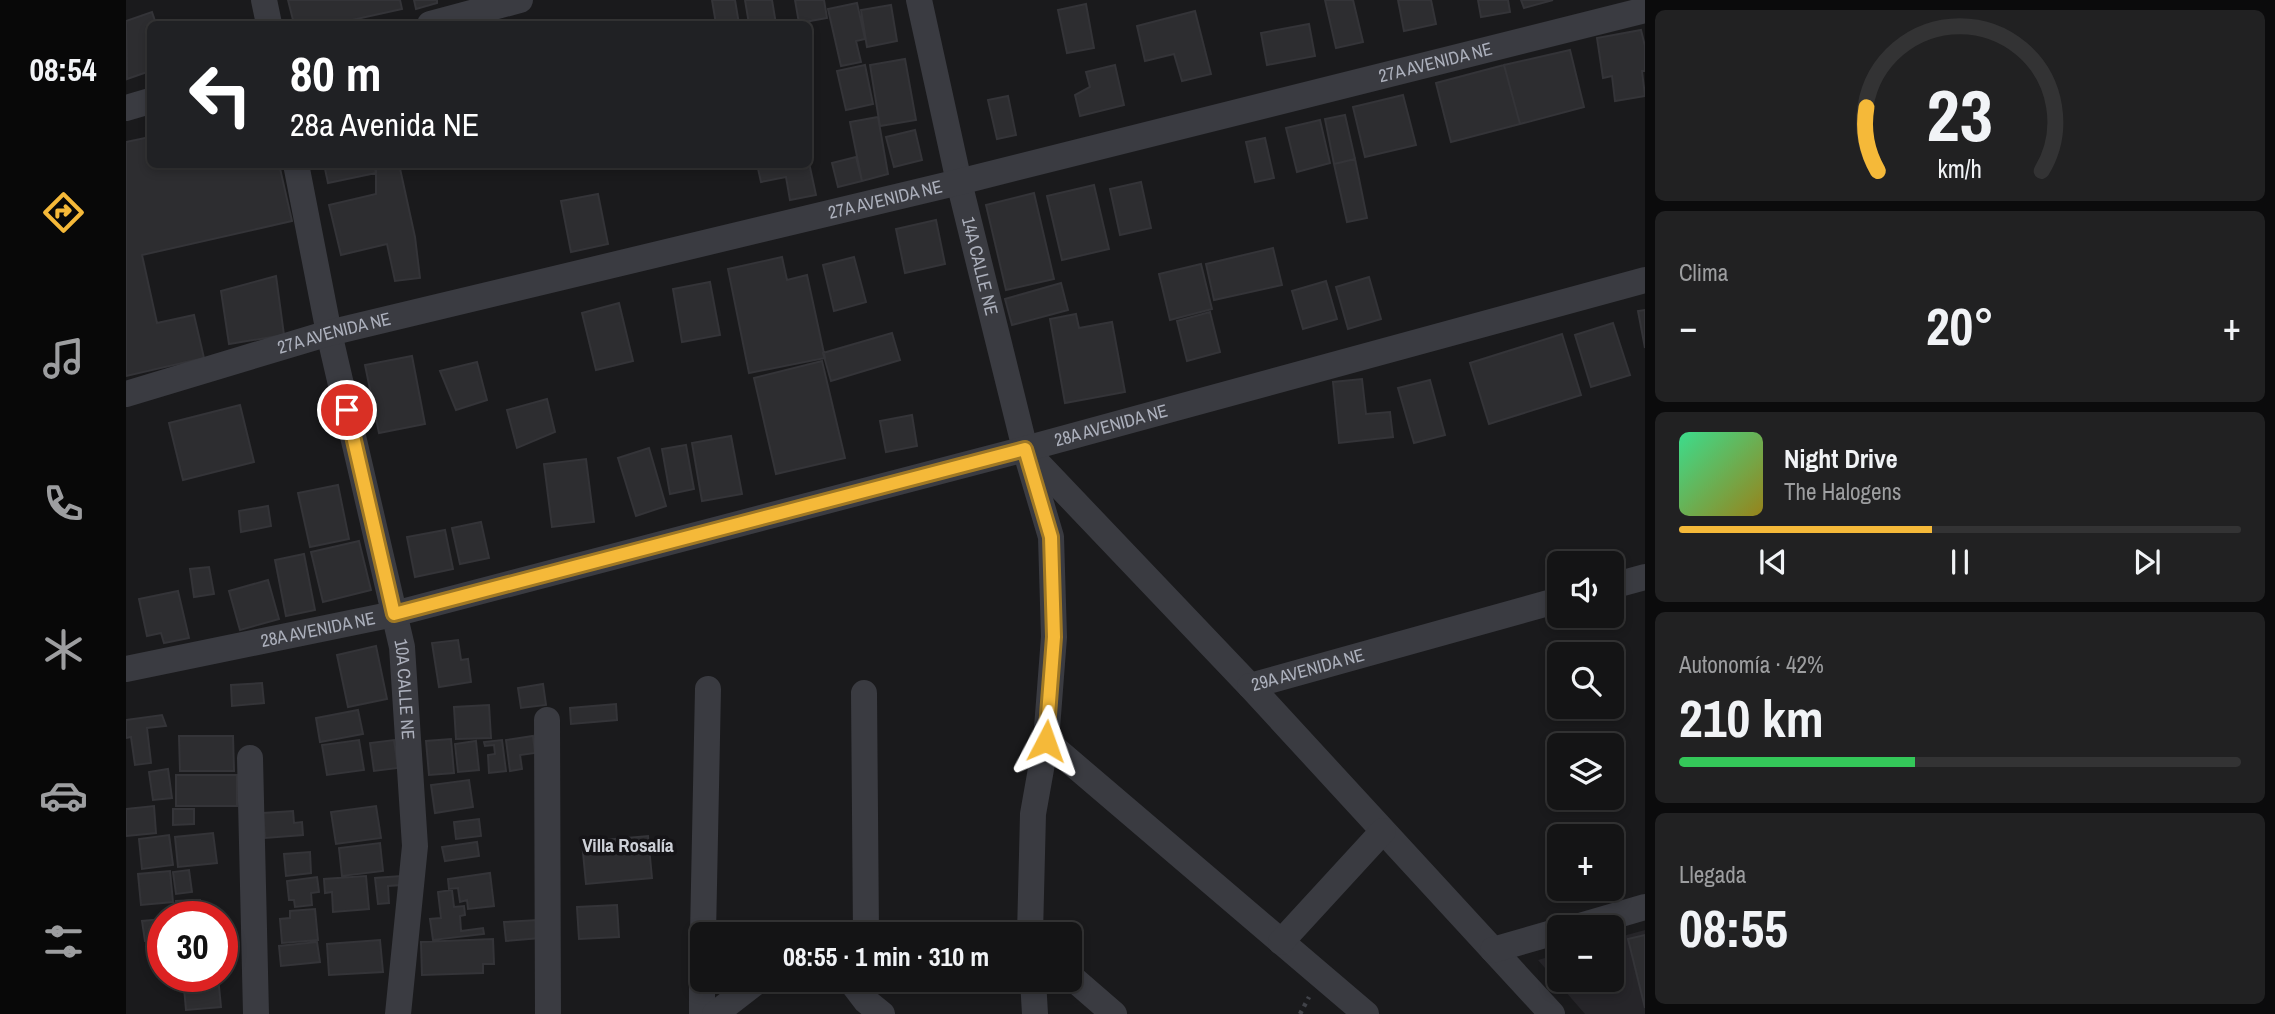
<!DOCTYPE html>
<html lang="es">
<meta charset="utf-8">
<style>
:root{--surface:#141415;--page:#212122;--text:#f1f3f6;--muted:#9d9ea0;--line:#333334;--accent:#f5b939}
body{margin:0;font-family:"Archivo Narrow",sans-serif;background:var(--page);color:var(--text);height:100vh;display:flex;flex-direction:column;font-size:26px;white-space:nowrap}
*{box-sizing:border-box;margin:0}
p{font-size:23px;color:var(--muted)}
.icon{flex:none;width:38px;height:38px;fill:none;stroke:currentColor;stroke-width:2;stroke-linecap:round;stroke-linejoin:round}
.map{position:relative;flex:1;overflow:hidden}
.drawer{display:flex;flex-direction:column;gap:10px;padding:10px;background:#0b0b0c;width:630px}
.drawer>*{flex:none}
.top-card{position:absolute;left:21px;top:21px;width:665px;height:147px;border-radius:10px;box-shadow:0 4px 10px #0003,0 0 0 2px var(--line);background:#202124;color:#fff;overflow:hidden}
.fabs{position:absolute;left:1421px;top:551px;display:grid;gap:14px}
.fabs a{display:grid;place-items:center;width:77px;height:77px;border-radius:10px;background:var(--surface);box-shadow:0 4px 10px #0003,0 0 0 2px var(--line);font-size:35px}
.speed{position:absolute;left:21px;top:901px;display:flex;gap:14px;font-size:35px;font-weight:700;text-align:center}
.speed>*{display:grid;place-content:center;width:91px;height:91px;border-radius:50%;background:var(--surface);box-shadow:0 4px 10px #0003,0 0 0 2px var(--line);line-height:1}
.speed .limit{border:10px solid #d22;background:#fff;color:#111}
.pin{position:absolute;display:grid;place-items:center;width:60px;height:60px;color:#fff;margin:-30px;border:4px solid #fff;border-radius:50%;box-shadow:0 2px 7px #0007}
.me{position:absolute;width:77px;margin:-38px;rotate:4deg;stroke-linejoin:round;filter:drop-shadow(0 0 5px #0008)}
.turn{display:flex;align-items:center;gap:24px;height:147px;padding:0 28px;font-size:32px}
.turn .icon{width:91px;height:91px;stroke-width:2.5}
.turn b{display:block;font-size:49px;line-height:60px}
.big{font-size:52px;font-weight:800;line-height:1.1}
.drawer .widget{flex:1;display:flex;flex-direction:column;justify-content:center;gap:10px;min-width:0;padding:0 24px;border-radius:10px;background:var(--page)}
.drawer .dial{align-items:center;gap:0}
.dial svg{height:182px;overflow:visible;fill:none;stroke:var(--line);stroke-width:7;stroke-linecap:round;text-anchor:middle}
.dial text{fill:var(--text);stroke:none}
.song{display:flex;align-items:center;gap:21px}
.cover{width:84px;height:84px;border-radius:10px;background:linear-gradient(135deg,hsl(150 70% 55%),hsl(50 70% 35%))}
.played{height:7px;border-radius:4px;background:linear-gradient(90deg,var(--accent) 45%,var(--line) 45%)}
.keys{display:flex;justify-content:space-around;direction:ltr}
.heat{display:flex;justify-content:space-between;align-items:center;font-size:38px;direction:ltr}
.charge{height:10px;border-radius:5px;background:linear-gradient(90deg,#34c759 42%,var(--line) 0)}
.trip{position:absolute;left:564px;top:922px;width:392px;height:70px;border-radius:10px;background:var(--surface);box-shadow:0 4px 10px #0003,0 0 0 2px var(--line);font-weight:800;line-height:70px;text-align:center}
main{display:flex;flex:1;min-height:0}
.menu{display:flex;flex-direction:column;width:126px;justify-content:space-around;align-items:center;background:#080808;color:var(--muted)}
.menu .icon{width:49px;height:49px}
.menu .on{color:var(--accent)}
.menu b{font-size:32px;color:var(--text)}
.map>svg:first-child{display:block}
.built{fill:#262529}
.building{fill:#2d2d30;stroke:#343438;stroke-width:2}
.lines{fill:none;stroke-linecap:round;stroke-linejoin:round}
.path{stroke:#404248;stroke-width:4.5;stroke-dasharray:3.5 5;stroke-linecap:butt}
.street{stroke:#3a3b41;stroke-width:26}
.route-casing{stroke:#9f7825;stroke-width:18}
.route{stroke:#f5b939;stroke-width:12}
.labels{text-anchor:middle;stroke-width:7;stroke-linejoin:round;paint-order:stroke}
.street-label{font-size:18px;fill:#acb0bc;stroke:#151417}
.neighbourhood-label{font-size:19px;font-weight:bold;fill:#cdd0d7;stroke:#151417}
</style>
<main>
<nav class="menu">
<b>08:54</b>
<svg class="icon on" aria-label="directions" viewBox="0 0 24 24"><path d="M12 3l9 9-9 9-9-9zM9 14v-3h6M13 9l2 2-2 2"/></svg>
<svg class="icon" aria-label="music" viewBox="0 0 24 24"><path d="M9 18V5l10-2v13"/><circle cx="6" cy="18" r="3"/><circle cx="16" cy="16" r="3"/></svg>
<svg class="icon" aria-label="phone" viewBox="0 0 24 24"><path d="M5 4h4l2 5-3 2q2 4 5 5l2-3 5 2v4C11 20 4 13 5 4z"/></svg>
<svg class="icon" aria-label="climate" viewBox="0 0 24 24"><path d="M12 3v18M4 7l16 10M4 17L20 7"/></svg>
<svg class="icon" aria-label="car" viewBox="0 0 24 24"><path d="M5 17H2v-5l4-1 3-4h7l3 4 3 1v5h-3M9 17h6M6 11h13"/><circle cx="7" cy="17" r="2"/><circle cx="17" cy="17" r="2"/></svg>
<svg class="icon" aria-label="filters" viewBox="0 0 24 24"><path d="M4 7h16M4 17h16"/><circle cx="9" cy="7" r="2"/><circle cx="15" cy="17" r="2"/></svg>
</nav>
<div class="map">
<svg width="1519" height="1014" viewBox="0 0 1519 1014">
<rect width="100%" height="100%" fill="#1a1a1c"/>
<path class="built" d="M1519 930V1014H1459L1412 960 1433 954V980H1486V939Z"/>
<path class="building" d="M162 0H274L276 9 208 24H168Z
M288 0H311V3L290 9Z
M586 0H609L613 24H590Z
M619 0H646L650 24H623Z
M669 0H698L701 18 673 23Z
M1199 0H1227L1237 42 1210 48Z
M1272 0H1305L1310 24 1278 31Z
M1352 0H1382L1384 12 1355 17Z
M1395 0H1427L1398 8Z
M731 3 739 39 730 41 735 62 715 66 702 9Z
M960 4 968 48 941 53 932 10Z
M765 5 771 41 741 47 735 10Z
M1069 11 1085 74 1056 81 1048 54 1019 61 1011 26Z
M26 12 30 24H24V71L1 79 0 21Z
M1183 24 1189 56 1141 65 1135 33Z
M1515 30 1519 46V71H1516L1519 96 1489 101 1486 76 1477 78 1471 38Z
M1444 50 1458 107 1394 124 1378 65Z
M779 59 790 120 754 126 744 65Z
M739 65 747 104 720 110 711 71Z
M989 65 998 105 954 116 949 95 964 87 960 72Z
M1378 65 1394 124 1325 142 1310 83Z
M1277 95 1290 145 1239 157 1227 107Z
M882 96 890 135 871 139 862 100Z
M1219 115 1229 159 1208 164 1199 119Z
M752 117 762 174 736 181 724 122Z
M1194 120 1204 163 1171 172 1160 128Z
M789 130 796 160 768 167 760 137Z
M24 137V164H153L166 221 16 255 31 323 68 315 78 358 0 376V142Z
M1139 138 1148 178 1129 182 1120 142Z
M730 157 736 181 712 187 706 163Z
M682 158 690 195 664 200 660 177 635 182 631 164H682Z
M1229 159 1241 218 1221 222 1208 164Z
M198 164H248L250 173 202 183Z
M250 164H273L289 237 294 278 269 281 261 244 215 255 203 205 250 194Z
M1015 182 1025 228 994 235 984 189Z
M968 185 983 249 936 260 921 196Z
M908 193 928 279 880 290 860 205Z
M472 194 482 244 445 252 435 201Z
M810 220 819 264 779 273 770 229Z
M1147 248 1156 285 1088 300 1080 264Z
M656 257 661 280 681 275 699 358 623 373 602 269Z
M728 257 740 302 708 311 697 265Z
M1075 264 1086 309 1044 320 1033 274Z
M150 276 158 335 103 344 95 291Z
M1243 277 1255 319 1222 329 1210 287Z
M1200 281 1211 319 1177 329 1166 291Z
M584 282 594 335 556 342 547 289Z
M935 283 942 310 886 325 879 299Z
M493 303 507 361 470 370 456 313Z
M1519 310V348L1512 311Z
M1084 312 1094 352 1061 361 1051 321Z
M950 314 953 328 986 322 999 392 939 403 924 319Z
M1487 323 1504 375 1465 387 1449 335Z
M766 333 774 360 705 381 697 353Z
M1436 334 1455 395 1363 424 1344 363Z
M286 356 299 424 253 433 239 365Z
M696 361 719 458 650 474 628 378Z
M351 362 361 400 330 410 314 371Z
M1236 379 1240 414 1264 412 1267 437 1213 443 1207 382Z
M1304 380 1319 435 1288 443 1272 388Z
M421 399 429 432 391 448 381 410Z
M114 405 128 462 57 480 43 423Z
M786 415 791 446 760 452 754 421Z
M605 436 616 494 576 501 566 443Z
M560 445 568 489 544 494 536 449Z
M523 448 540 506 510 516 492 458Z
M460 459 468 522 426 527 418 464Z
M212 485 223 539 184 547 172 493Z
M142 506 145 526 115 532 113 511Z
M355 522 363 558 334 564 326 528Z
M319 530 327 569 289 577 281 537Z
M233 541 245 590 197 602 185 552Z
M178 554 189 610 160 616 149 560Z
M83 567 88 594 68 597 64 569Z
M142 580 153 619 114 630 103 591Z
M52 591 63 638 38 643 35 633 21 636 13 599Z
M332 640 335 660 342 659 345 682 313 687 306 643Z
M250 646 261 699 222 707 211 655Z
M136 683 138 703 106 706 105 685Z
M417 684 420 705 395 708 392 688Z
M490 704 491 720 445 724 444 708Z
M363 705 365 738 330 739 328 707Z
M232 710 237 734 194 742 190 718Z
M36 715 40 726 21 728 25 763 9 765 5 737 0 738V720Z
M53 736H107L108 771H54Z
M407 736 409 753 394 755 396 769 384 771 380 740Z
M325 739 328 773 303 775 300 741Z
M233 740 238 770 201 775 196 745Z
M268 740 272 768 248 771 244 743Z
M376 740 380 771 363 773 362 755 369 754 368 745 359 746 358 742Z
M350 741 353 770 332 772 329 744Z
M42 769 46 798 27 800 23 772Z
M50 775H111V806H50Z
M343 780 347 807 309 813 305 785Z
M28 806 30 833 0 836V809Z
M250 806 255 838 210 844 205 812Z
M47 809H68V824L47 825Z
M167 811 168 823 176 822 177 835 139 838 137 813Z
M353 819 355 836 330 839 328 822Z
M87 833 91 863 52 867 49 837Z
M43 835 47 865 16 869 13 839Z
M522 836 526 878 460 884 456 842Z
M351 842 353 856 319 861 316 847Z
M254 843 257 871 216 876 213 848Z
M184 852 185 873 160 876 158 854Z
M63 870 66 892 50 894 47 872Z
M44 871 47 902 15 905 12 874Z
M364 873 368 906 342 909 341 900 334 902 332 888 323 889 322 879Z
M240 876 243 909 207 912 206 892 199 893 198 879Z
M275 876 276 885 262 886 263 903 252 904 249 878Z
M191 877 193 892 185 893 186 905 169 907 168 900H163L161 881Z
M326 890 328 907 338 906 339 915 334 916 335 931 357 928 358 934 307 940 304 919 315 918 312 892Z
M74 900V917H50V901Z
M491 905 493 937 453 939 451 907Z
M189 909 192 940 156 943 154 919 164 918V911Z
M37 919V939L19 941 16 921Z
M412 920 414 938 380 941 378 922Z
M1519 935V1008L1502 939Z
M367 939 368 964H357V973L296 975 295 942Z
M254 940 257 972 203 975 201 944Z
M191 942 194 962 155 966 153 946Z
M57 976H92L95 1007 60 1010Z"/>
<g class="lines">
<path class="path" d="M1174 1014 1183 997"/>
<g class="street">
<path d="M138 0 143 24"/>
<path id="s1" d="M793 0 833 182 899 449 925 537 928 637 920 741 907 814 904 934"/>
<path d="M304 24 394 0"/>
<path d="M0 108 24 101"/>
<path id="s2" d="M170 164 203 333 276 647 289 846 272 1014"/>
<path id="s3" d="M0 394 203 333 833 182 1519 10"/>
<path id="s4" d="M902 453 1124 686 1433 600"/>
<path d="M1486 586 1519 577"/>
<path id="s5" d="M0 669 268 614 899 449 1519 280"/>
<path d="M1124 686 1426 1014"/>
<path d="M738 693 740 934"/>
<path d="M421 720 422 1014"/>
<path d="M920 741 1240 1014"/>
<path d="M124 758 130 1014"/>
<path d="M1447 928 1519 907"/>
<path d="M577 934 582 689"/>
<path d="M1155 942 1257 831"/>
<path d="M1367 950 1433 931"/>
<path d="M943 975 988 1014"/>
<path d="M724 980 740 1001 756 1014"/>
<path d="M907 980 909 1014"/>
<path d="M576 1014V980"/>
<path d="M589 1014 633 980"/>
</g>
</g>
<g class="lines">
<defs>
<path id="route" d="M221 410 268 614 899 449 925 537 928 637 920 741"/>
</defs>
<use href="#route" class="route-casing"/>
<use href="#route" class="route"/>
</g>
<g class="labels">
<g class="street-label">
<text dy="6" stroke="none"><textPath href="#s3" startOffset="1351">27A AVENIDA NE</textPath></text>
<text dy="6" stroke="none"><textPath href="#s3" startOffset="784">27A AVENIDA NE</textPath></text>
<text dy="6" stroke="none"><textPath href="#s1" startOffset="273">14A CALLE NE</textPath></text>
<text dy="6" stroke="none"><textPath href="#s3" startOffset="217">27A AVENIDA NE</textPath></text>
<text dy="6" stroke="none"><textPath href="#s5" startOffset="1015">28A AVENIDA NE</textPath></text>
<text dy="6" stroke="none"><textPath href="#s5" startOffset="196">28A AVENIDA NE</textPath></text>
<text dy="6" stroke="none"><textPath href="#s4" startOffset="382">29A AVENIDA NE</textPath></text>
<text dy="6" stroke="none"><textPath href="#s2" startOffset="537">10A CALLE NE</textPath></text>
</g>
<g class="neighbourhood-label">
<text x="502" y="852">Villa Rosalía</text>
</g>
</g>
</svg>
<div class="fabs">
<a><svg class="icon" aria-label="sound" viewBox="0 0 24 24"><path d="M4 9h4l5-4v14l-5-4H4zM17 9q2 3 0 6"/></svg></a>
<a><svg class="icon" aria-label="search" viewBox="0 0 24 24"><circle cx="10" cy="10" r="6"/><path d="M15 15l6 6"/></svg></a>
<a><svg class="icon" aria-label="layers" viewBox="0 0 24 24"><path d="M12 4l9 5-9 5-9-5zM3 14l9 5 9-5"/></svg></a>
<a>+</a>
<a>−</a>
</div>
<div class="speed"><div class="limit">30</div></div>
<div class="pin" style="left:221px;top:410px;background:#d93025"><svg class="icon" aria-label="arrive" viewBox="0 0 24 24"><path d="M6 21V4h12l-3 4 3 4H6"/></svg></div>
<svg class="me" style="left:920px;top:741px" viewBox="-20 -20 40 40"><path d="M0-17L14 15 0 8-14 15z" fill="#f5b939" stroke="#fff" stroke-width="4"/></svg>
<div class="trip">08:55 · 1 min · 310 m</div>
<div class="top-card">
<div class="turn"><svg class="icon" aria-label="left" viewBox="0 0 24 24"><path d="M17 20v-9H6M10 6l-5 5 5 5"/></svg><div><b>80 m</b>28a Avenida NE</div></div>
</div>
</div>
<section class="drawer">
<div class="widget dial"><svg viewBox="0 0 100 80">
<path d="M14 69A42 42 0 1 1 86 69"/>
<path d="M14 69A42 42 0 0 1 9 41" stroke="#f5b939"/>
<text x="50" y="56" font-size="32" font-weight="700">23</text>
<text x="50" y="72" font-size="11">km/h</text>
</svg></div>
<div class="widget"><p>Clima</p>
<div class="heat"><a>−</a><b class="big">20°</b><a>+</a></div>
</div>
<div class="widget">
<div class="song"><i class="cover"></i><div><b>Night Drive</b><p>The Halogens</p></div></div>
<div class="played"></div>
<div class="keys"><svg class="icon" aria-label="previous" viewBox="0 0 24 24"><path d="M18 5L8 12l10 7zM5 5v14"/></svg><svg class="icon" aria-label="pause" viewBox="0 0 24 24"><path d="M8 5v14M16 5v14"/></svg><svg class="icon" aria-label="next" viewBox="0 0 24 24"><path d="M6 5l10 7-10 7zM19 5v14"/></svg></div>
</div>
<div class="widget"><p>Autonomía · 42%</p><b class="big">210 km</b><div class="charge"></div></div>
<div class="widget"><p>Llegada</p><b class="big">08:55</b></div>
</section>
</main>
